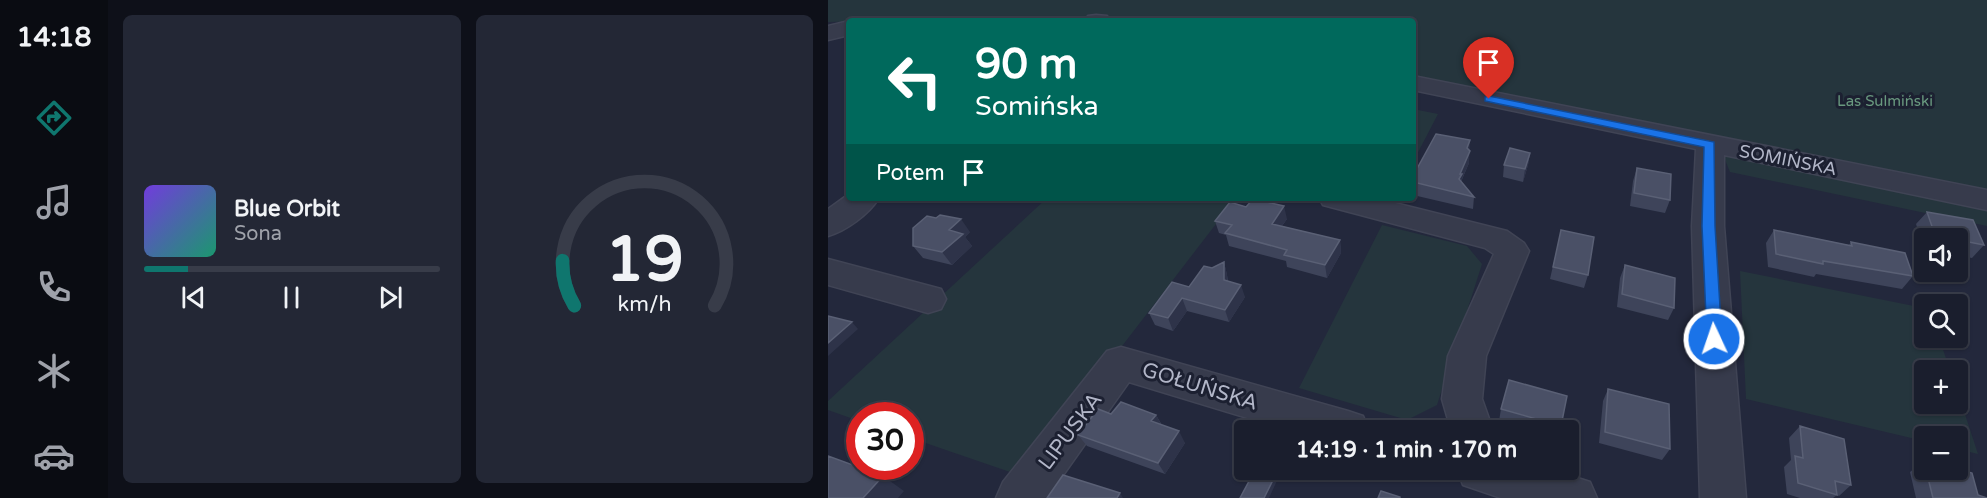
<!DOCTYPE html>
<html lang="pl">
<meta charset="utf-8">
<style>
:root{--surface:#1a1e2d;--page:#232735;--text:#f1f3f6;--muted:#9fa2aa;--line:#383c49;--accent:#0f766e}
body{margin:0;font-family:"Varela Round",sans-serif;background:var(--page);color:var(--text);height:100vh;display:flex;flex-direction:column;font-size:22px;white-space:nowrap}
*{box-sizing:border-box;margin:0}
p{font-size:20px;color:var(--muted)}
.icon{flex:none;width:33px;height:33px;fill:none;stroke:currentColor;stroke-width:2;stroke-linecap:round;stroke-linejoin:round}
.map{position:relative;flex:1;overflow:hidden}
.side{display:flex;flex-direction:column;gap:15px;padding:15px;background:#0e1019;width:720px}
.side>*{flex:none}
.hud{position:absolute;left:18px;top:18px;width:570px;height:183px;border-radius:6px;box-shadow:0 2px 4px #0004,0 0 0 2px var(--line);background:#00695c;color:#fff;overflow:hidden}
.tools{position:absolute;left:1086px;top:228px;display:grid;gap:12px}
.tools a{display:grid;place-items:center;width:54px;height:54px;border-radius:6px;background:var(--surface);box-shadow:0 2px 4px #0004,0 0 0 2px var(--line);font-size:30px}
.speed{position:absolute;left:18px;top:402px;display:flex;gap:12px;font-size:30px;font-weight:700;text-align:center}
.speed>*{display:grid;place-content:center;width:78px;height:78px;border-radius:50%;background:var(--surface);box-shadow:0 2px 4px #0004,0 0 0 2px var(--line);line-height:1}
.speed .limit{border:9px solid #d22;background:#fff;color:#111}
.pin{position:absolute;display:grid;place-items:center;width:51px;height:51px;color:#fff;margin:-62px -26px;border-radius:50% 50% 50% 0;rotate:-45deg;box-shadow:0 0 6px #0007}
.pin .icon{rotate:45deg}
.me{position:absolute;width:66px;margin:-33px;rotate:357deg;stroke-linejoin:round;filter:drop-shadow(0 0 4px #0008)}
.turn{display:flex;align-items:center;gap:21px;height:126px;padding:0 30px;font-size:27px}
.turn .icon{width:78px;height:78px;stroke-width:2.5}
.turn b{display:block;font-size:42px;line-height:51px}
.then{display:flex;align-items:center;height:57px;padding:0 30px;background:#0003;gap:12px;font-size:22px}
.side .widget{flex:1;display:flex;flex-direction:column;justify-content:center;gap:9px;min-width:0;padding:0 21px;border-radius:9px;background:var(--page)}
.side .dial{align-items:center;gap:0}
.dial svg{height:156px;overflow:visible;fill:none;stroke:var(--line);stroke-width:7;stroke-linecap:round;text-anchor:middle}
.dial text{fill:var(--text);stroke:none}
.song{display:flex;align-items:center;gap:18px}
.cover{width:72px;height:72px;border-radius:9px;background:linear-gradient(135deg,hsl(260 70% 55%),hsl(160 70% 35%))}
.played{height:6px;border-radius:3px;background:linear-gradient(90deg,var(--accent) 15%,var(--line) 15%)}
.keys{display:flex;justify-content:space-around;direction:ltr}
.side .tiles{flex:1;display:grid;gap:15px;grid-template-columns:repeat(2,1fr)}
.trip{position:absolute;left:406px;top:420px;width:345px;height:60px;border-radius:6px;background:var(--surface);box-shadow:0 2px 4px #0004,0 0 0 2px var(--line);font-weight:800;line-height:60px;text-align:center}
main{display:flex;flex:1;min-height:0}
.tabs{display:flex;flex-direction:column;width:108px;justify-content:space-around;align-items:center;background:#0a0c12;color:var(--muted)}
.tabs .icon{width:42px;height:42px}
.tabs .selected{color:var(--accent)}
.tabs b{font-size:27px;color:var(--text)}
.map>svg:first-child{display:block}
.green{fill:#25353d}
.lines{fill:none;stroke-linecap:round;stroke-linejoin:round}
.minor-casing{stroke:#404455;stroke-width:3}
.minor{fill:#373b4c;fill-rule:evenodd}
.wall{fill:#3e445a}
.shaded-wall{fill:#2e3349}
.building{fill:#4a5066;stroke:#5a6075;stroke-width:1.5}
.route{fill:#1a73e8;stroke:#114b97;stroke-width:1.5}
.labels{text-anchor:middle;stroke-width:6;stroke-linejoin:round;paint-order:stroke}
.far-park-label{font-size:15px;fill:#69997f;stroke:#1c2031}
.street-label{font-size:18px;fill:#b2b6c8;stroke:#1c2031}
.near-street-label{font-size:21px;fill:#b2b6c8;stroke:#1c2031}
</style>
<main>
<nav class="tabs">
<b>14:18</b>
<svg class="icon selected" aria-label="directions" viewBox="0 0 24 24"><path d="M12 3l9 9-9 9-9-9zM9 14v-3h6M13 9l2 2-2 2"/></svg>
<svg class="icon" aria-label="music" viewBox="0 0 24 24"><path d="M9 18V5l10-2v13"/><circle cx="6" cy="18" r="3"/><circle cx="16" cy="16" r="3"/></svg>
<svg class="icon" aria-label="phone" viewBox="0 0 24 24"><path d="M5 4h4l2 5-3 2q2 4 5 5l2-3 5 2v4C11 20 4 13 5 4z"/></svg>
<svg class="icon" aria-label="climate" viewBox="0 0 24 24"><path d="M12 3v18M4 7l16 10M4 17L20 7"/></svg>
<svg class="icon" aria-label="car" viewBox="0 0 24 24"><path d="M5 17H2v-5l4-1 3-4h7l3 4 3 1v5h-3M9 17h6M6 11h13"/><circle cx="7" cy="17" r="2"/><circle cx="17" cy="17" r="2"/></svg>
</nav>
<section class="side">
<div class="tiles">
<div class="widget">
<div class="song"><i class="cover"></i><div><b>Blue Orbit</b><p>Sona</p></div></div>
<div class="played"></div>
<div class="keys"><svg class="icon" aria-label="previous" viewBox="0 0 24 24"><path d="M18 5L8 12l10 7zM5 5v14"/></svg><svg class="icon" aria-label="pause" viewBox="0 0 24 24"><path d="M8 5v14M16 5v14"/></svg><svg class="icon" aria-label="next" viewBox="0 0 24 24"><path d="M6 5l10 7-10 7zM19 5v14"/></svg></div>
</div>
<div class="widget dial"><svg viewBox="0 0 100 80">
<path d="M14 69A42 42 0 1 1 86 69"/>
<path d="M14 69A42 42 0 0 1 8 46" stroke="#0f766e"/>
<text x="50" y="56" font-size="32" font-weight="700">19</text>
<text x="50" y="72" font-size="11">km/h</text>
</svg></div>
</div>
</section>
<div class="map">
<svg width="1159" height="498" viewBox="0 0 1159 498">
<rect width="100%" height="100%" fill="#23283c"/>
<path class="green" d="M0 0H1159V226L902 172 890 142 585 79V21H293L270 16 0 22Z
M585 109 610 114 585 162Z
M219 198H408L194 476 83 438 82 416H32L31 421 0 410V401Z
M554 225 639 246 654 264 609 405 579 420 471 388Z
M912 271 1096 308V338H1111L1122 370H1096V404H1130V393L1150 454 1130 449V436H1096V441L918 399Z"/>
<g class="lines">
<defs>
<path id="minor" d="M268 15 279 16 282 21H257L260 16Z
M21 21V35L0 40V26Z
M585 76 1159 190V210L896 155V226L918 498H872L864 226 868 149 585 90Z
M21 194V198H51C41 214 18 231 0 236V209Z
M491 198H547L679 231 696 243 701 251 658 356 654 399 665 430H623L614 399 620 356 666 254 657 248 495 205Z
M0 259 113 289 118 299 113 309 100 313 0 285Z
M293 347 520 411 535 416 541 430H459L301 382 219 498H168L175 482 279 351Z
M629 470H725L762 482 769 498H673L635 485Z"/>
</defs>
<use href="#minor" class="minor-casing"/>
<use href="#minor" class="minor"/>
</g>
<path class="wall" d="M641 150V163L633 182 646 197 645 209 585 195V176Z
M702 153 700 165 695 182 675 177 676 165Z
M809 168 842 200 837 213 802 206 805 181Z
M1099 212 1156 245 1144 258 1130 255V238H1096V248L1088 224Z
M459 219 454 226 512 240 513 253 499 278 459 267 458 261 401 246 398 235 391 233 387 221Z
M733 230 760 275 756 288 722 279Z
M946 230 1021 245 1023 242 1085 276 1074 289 988 274 986 277 940 267 938 243Z
M142 232 137 237 144 246 124 265 95 258 85 246Z
M396 262 399 275 400 281 417 297 401 322 359 311 345 331 327 325 321 313 361 287 384 268Z
M797 265 846 308 840 320 789 307 792 278Z
M780 389 842 449 834 460 771 443 775 401Z
M673 409 733 426 732 430H704L671 421Z
M283 414 328 415 334 425 357 443 337 474 259 446 250 435Z
M972 426 1023 485 1011 496 1009 495 1005 498H972L959 494 956 467 963 460 961 438Z
M1096 461V470L1130 469 1150 495 1159 498H1088L1082 472Z"/>
<path class="shaded-wall" d="M642 140 641 163 633 181V187L630 192 632 174Z
M702 153 700 165 695 182 697 169Z
M456 206 459 219 446 236 444 224Z
M133 219 142 232 137 237 144 246 124 265 114 252 121 230Z
M512 240 513 253 499 278 497 265Z
M396 262 399 275 400 293 396 280Z
M413 285 417 297 401 322 397 310Z
M354 298 359 311 345 331 340 318Z
M24 322 30 329 0 356V343Z
M328 415 334 426 323 421Z
M351 431 357 443 337 474 330 463Z
M450 470H454L441 498H436Z
M55 476 76 491 70 498H35Z
M292 493 295 498H289Z"/>
<path class="building" d="M608 134 642 140 639 148 642 151 632 174H634L631 179 646 197 585 182V176Z
M682 148 702 153 697 169 676 165Z
M809 168 843 174 842 200 806 193Z
M425 199 456 206 444 224 512 240 497 265 456 255 459 250 397 233 404 225 387 221 402 202 418 207Z
M1099 212 1145 220 1156 245 1130 240V238H1123L1107 235Z
M112 215 133 219 121 230 135 234 114 252 85 246V228L99 216 108 218Z
M733 230 766 237 760 275 725 267Z
M946 230 1024 246 1023 242 1077 253 1085 276 995 261V264L948 254Z
M396 262V280L413 285 397 310 354 298 340 318 321 313 344 282 361 287 376 266 384 268Z
M797 265 847 278 846 308 794 294Z
M0 316 24 322 0 343Z
M681 380 739 396 733 426 673 409Z
M780 389 841 404 842 449 777 432Z
M293 402 328 415 323 421 351 431 330 463 250 435 270 409 283 414Z
M972 426 1016 439 1023 485 1007 481 1009 495 970 483 967 456 975 458Z
M0 456 55 476 35 498H0Z
M1130 469 1144 473 1150 495 1159 498H1105L1098 470Z
M427 470H450L436 498H412Z
M235 475 292 493 289 498H219Z
M553 491 572 497V498H550Z"/>
<path class="route" d="M661 96 886 142 887 226 894 339 892 344 886 346 881 344 879 339 874 226 876 147 657 101V97Z"/>
<g class="labels">
<g class="far-park-label">
<text x="1057" y="106">Las Sulmiński</text>
</g>
<g class="street-label">
<text transform="translate(960 160) rotate(11)" y="6">SOMIŃSKA</text>
</g>
<g class="near-street-label">
<text transform="translate(372 386) rotate(17)" y="7">GOŁUŃSKA</text>
<text transform="translate(242 431) rotate(-53)" y="7">LIPUSKA</text>
</g>
</g>
</svg>
<div class="tools">
<a><svg class="icon" aria-label="sound" viewBox="0 0 24 24"><path d="M4 9h4l5-4v14l-5-4H4zM17 9q2 3 0 6"/></svg></a>
<a><svg class="icon" aria-label="search" viewBox="0 0 24 24"><circle cx="10" cy="10" r="6"/><path d="M15 15l6 6"/></svg></a>
<a>+</a>
<a>−</a>
</div>
<div class="speed"><div class="limit">30</div></div>
<div class="pin" style="left:661px;top:99px;background:#d93025"><svg class="icon" aria-label="arrive" viewBox="0 0 24 24"><path d="M6 21V4h12l-3 4 3 4H6"/></svg></div>
<svg class="me" style="left:886px;top:339px" viewBox="-20 -20 40 40"><circle r="17" fill="#1a73e8" stroke="#fff" stroke-width="3"/><path d="M0-11L8 9 0 5-8 9z" fill="#fff"/></svg>
<div class="trip">14:19 · 1 min · 170 m</div>
<div class="hud">
<div class="turn"><svg class="icon" aria-label="left" viewBox="0 0 24 24"><path d="M17 20v-9H6M10 6l-5 5 5 5"/></svg><div><b>90 m</b>Somińska</div></div>
<div class="then">Potem<svg class="icon" aria-label="arrive" viewBox="0 0 24 24"><path d="M6 21V4h12l-3 4 3 4H6"/></svg></div>
</div>
</div>
</main>
